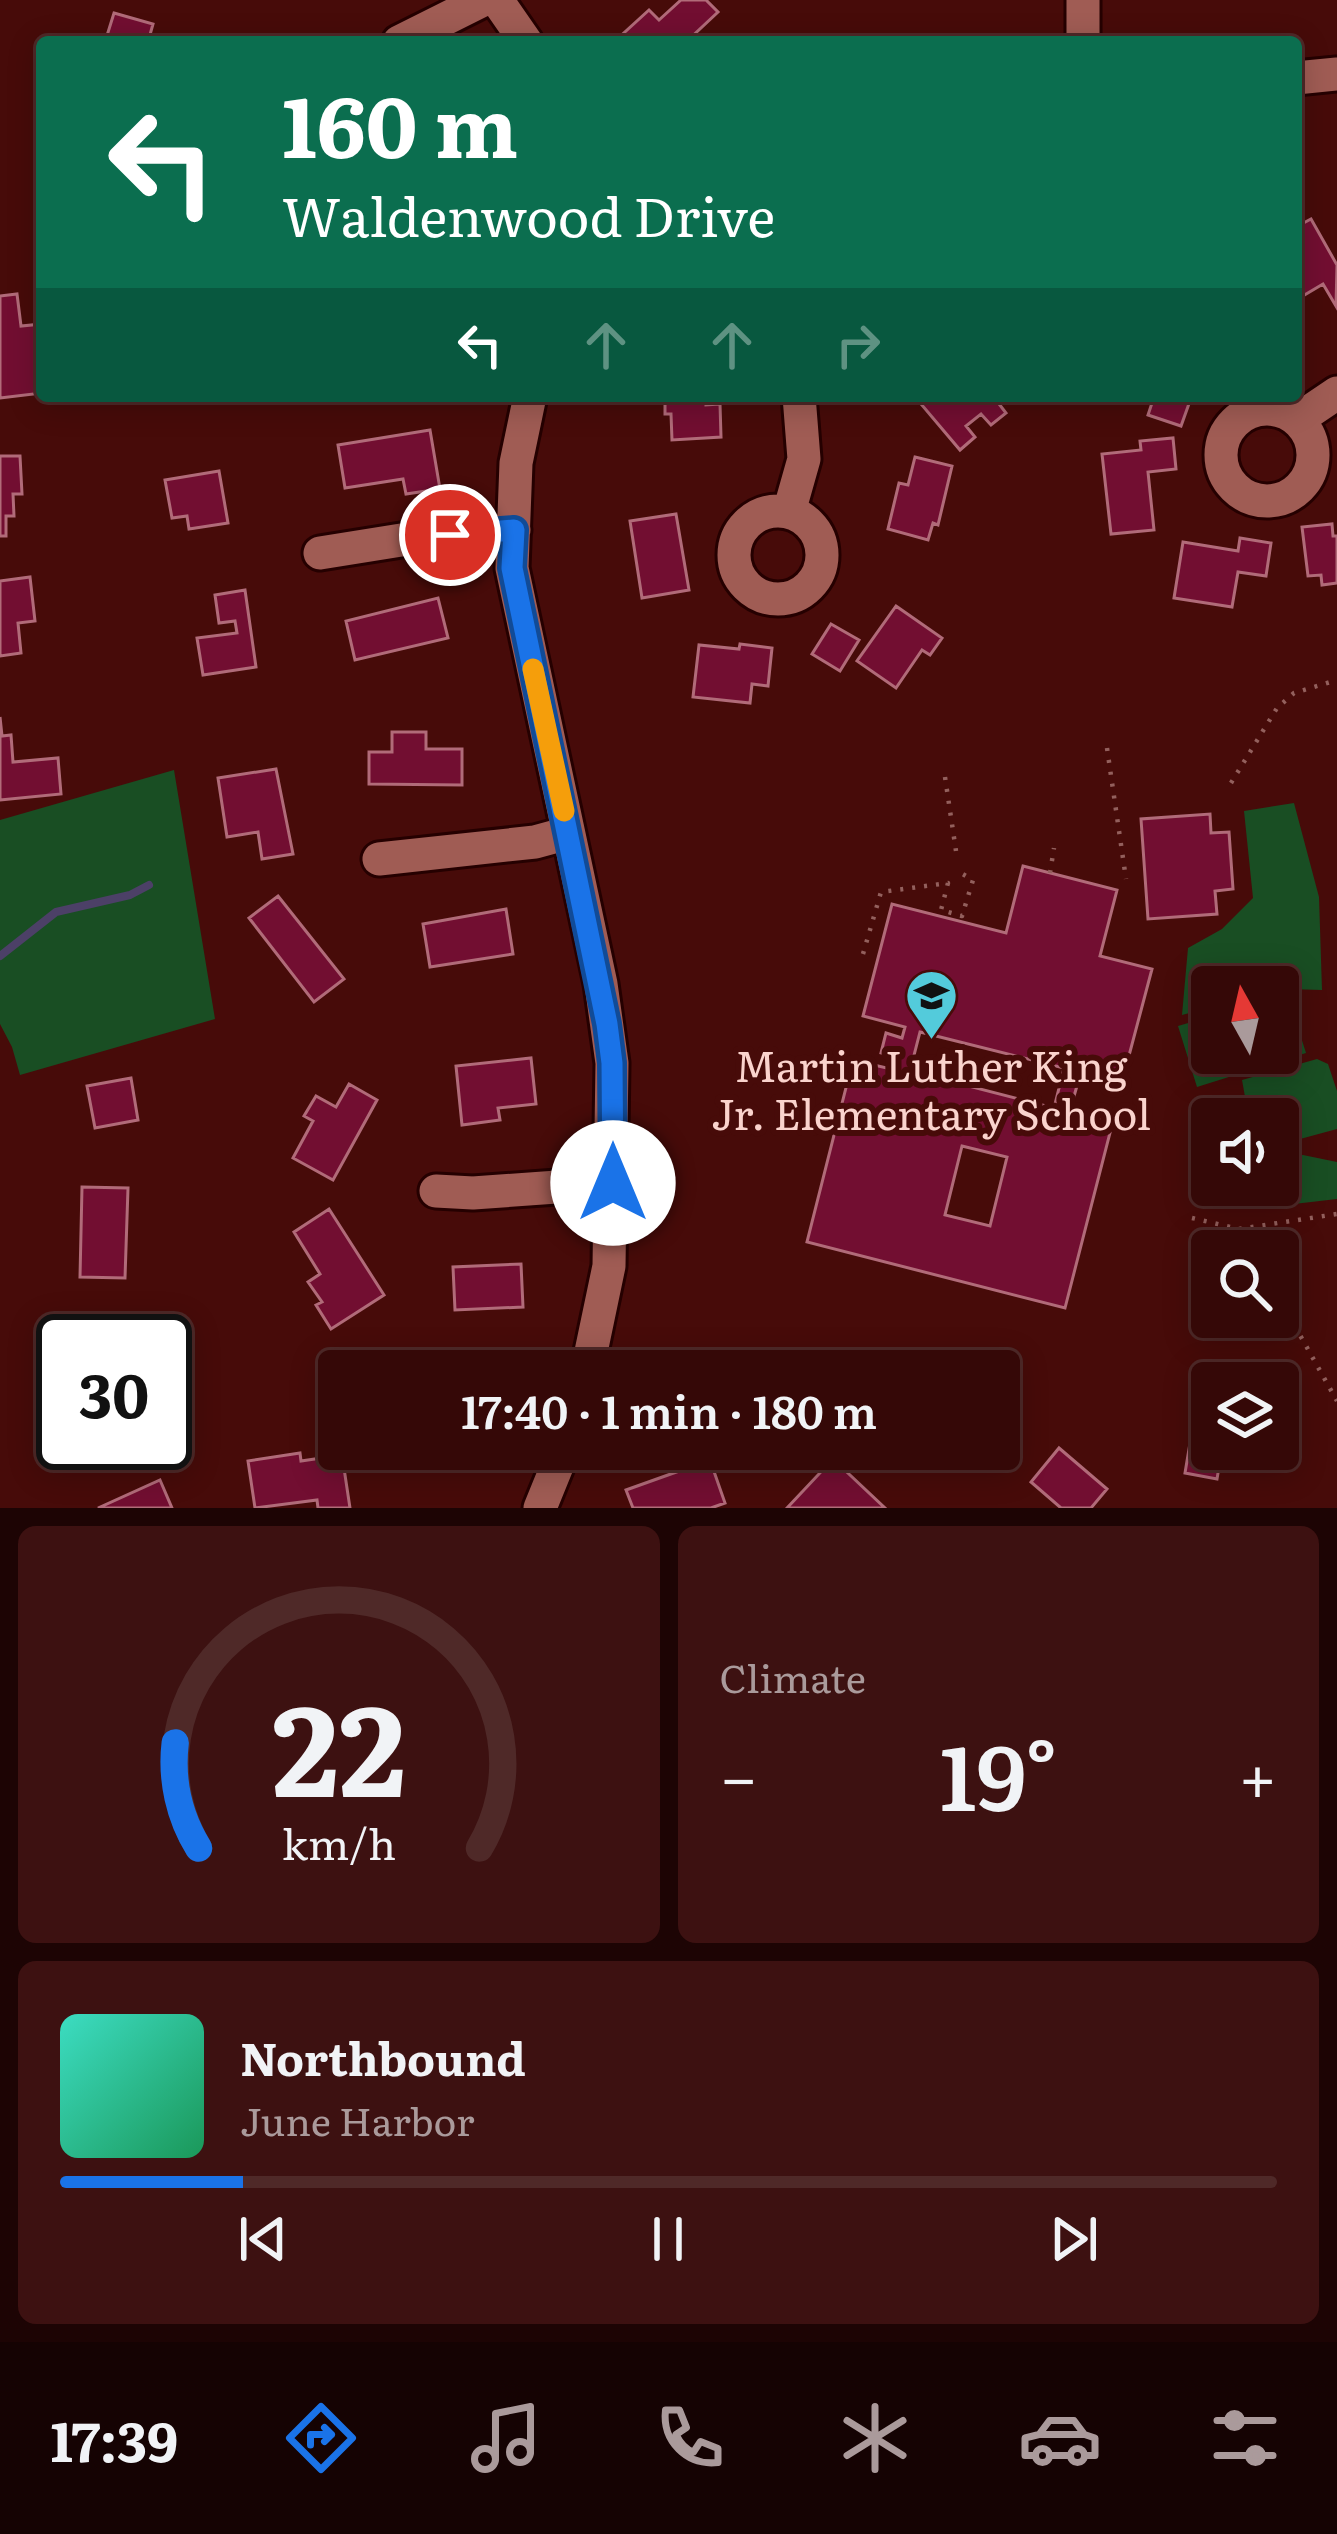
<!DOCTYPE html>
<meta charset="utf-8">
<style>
:root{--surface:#350807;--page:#3d1111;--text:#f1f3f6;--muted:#aa9a9b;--line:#4f2928;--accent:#1a73e8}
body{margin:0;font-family:Literata,serif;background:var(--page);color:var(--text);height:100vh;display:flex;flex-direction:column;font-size:45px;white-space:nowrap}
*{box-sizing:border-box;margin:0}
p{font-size:39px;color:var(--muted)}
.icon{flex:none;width:66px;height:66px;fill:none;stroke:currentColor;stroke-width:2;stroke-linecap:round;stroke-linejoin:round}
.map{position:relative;height:1508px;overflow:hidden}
.panel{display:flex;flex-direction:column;gap:18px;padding:18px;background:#1d0404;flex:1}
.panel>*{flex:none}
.guide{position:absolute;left:36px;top:36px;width:1266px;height:366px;border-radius:12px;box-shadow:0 6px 30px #0003,0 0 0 3px var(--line);background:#0b6e4f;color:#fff;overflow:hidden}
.needle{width:78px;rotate:352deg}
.fabs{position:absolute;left:1191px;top:966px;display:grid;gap:24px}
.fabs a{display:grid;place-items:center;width:108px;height:108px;border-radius:12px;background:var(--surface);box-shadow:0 6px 30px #0003,0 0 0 3px var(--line);font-size:60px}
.speed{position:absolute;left:36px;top:1314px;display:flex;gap:24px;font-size:60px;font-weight:700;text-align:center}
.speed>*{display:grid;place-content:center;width:156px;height:156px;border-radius:50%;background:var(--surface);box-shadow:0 6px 30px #0003,0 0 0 3px var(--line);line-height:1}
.speed .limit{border:6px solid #111;border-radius:18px;background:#fff;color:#111}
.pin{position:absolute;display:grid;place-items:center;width:102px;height:102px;color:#fff;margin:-51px;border:6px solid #fff;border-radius:50%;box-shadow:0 3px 12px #0007}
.me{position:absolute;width:132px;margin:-66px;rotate:0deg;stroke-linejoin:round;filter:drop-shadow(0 0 9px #0008)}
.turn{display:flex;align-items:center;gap:42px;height:252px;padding:0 48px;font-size:54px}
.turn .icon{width:156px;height:156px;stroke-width:2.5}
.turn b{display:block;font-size:84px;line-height:102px}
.lanes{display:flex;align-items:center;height:114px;padding:0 48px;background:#0003;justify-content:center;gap:60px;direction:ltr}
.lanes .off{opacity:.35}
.big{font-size:90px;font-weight:600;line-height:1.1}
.panel .tile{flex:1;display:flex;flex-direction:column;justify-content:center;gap:18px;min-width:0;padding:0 42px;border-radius:18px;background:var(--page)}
.panel .dial{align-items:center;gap:0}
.dial svg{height:312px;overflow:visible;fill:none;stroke:var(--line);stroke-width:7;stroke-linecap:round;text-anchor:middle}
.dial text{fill:var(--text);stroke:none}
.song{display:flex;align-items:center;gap:36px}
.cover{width:144px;height:144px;border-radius:18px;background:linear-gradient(135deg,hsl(170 70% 55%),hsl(150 70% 35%))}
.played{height:12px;border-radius:6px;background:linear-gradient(90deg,var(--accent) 15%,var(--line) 15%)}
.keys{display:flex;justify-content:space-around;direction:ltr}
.heat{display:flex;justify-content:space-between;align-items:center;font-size:66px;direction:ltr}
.panel .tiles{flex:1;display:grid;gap:18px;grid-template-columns:1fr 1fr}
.tile:last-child{grid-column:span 2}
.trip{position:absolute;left:318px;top:1350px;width:702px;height:120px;border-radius:12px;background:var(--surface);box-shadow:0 6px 30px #0003,0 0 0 3px var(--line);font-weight:600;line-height:120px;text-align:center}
.menu{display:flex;height:192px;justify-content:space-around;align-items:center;background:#150303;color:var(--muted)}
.menu .icon{width:84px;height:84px}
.menu .selected{color:var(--accent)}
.menu b{font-size:54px;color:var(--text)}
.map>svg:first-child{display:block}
.green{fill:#194e23}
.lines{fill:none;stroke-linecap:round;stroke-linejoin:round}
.stream{stroke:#4c4067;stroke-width:8}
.building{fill:#720e31;stroke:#b16b79;stroke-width:3;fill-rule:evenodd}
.minor-casing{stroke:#250000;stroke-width:39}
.path{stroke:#93605d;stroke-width:4.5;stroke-dasharray:3 9;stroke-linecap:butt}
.minor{stroke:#a05c54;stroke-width:33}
.route-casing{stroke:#114b97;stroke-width:30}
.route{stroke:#1a73e8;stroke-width:21}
.slow{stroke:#f59e0b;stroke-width:21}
.labels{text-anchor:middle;stroke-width:12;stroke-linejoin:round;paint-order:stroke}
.poi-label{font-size:42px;fill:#fad3cd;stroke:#470b09}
</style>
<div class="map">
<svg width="1337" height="1508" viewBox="0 0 1337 1508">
<rect width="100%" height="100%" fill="#470b09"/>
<path class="green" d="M174 770 215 1019 20 1075 12 1047 0 1024V820Z
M1294 803 1319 897 1322 990 1212 987V1007L1182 1015 1188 948 1222 929 1253 898 1244 811Z
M1287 993 1306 1053 1197 1087 1178 1026 1212 1016V1053H1278V995Z
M1317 1059 1328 1064 1337 1091V1129L1278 1145V1119H1249L1242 1080Z
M1303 1155 1337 1162V1199L1260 1208 1246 1185H1278V1157Z"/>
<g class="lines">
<path class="stream" d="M0 956 56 912 130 895 149 885"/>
</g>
<path class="building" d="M681 0H706L718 12 686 42H614L649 10 659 20Z
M114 13 153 24 148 42H105Z
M1311 219 1337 265 1336 306 1323 284 1296 300 1299 247 1296 227Z
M17 294 21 326 42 324V343H38L42 393 0 398V296Z
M665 396H706V405L720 404 721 437 672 440 671 414H665Z
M930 396H993L1006 413 991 425 981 414 966 426 975 437 960 450 921 404Z
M1130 396H1186L1191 398 1181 426 1148 415 1152 403Z
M430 430 440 489 406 494 403 479 345 488 338 445Z
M1173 438 1176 469 1148 472 1154 530 1111 534 1102 454 1141 450 1140 441Z
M0 456H20L22 494H13L14 516H6V536H0Z
M915 457 952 466 938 525 933 523 928 540 888 529 899 483 908 485Z
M219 471 228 523 189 529 187 516 172 518 165 480Z
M676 514 689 590 642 598 630 521Z
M1332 524 1333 536H1337V583L1322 585 1321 575 1308 576 1302 527Z
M1240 538 1271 543 1266 576 1238 572 1232 607 1174 598 1183 542 1238 551Z
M30 577 35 621 18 623 21 653 0 656V581Z
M245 590 256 667 203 675 197 638 237 633 235 621 219 623 215 595Z
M438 598 448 638 355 660 346 621Z
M896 606 942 638 930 655 922 650 896 688 857 661Z
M831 624 859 640 840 671 812 654Z
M740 644 772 648 768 686 752 684 750 703 693 697 699 645 739 649Z
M0 717 2 736 11 735 13 762 58 758 61 794 0 800Z
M392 732H426V749H462V785L369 784V752H392Z
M276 769 293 854 262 859 258 832 227 837 218 778Z
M1210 814 1211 833 1229 832 1233 889 1215 891 1217 914 1148 919 1141 819Z
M1023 866 1117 890 1100 956 1152 969 1122 1082 1081 1072 1070 1110 1113 1121 1065 1308 807 1242 853 1060 895 1070 898 1057 881 1053 886 1033 902 1038 905 1027 863 1016 892 904 1006 933ZM920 1032 1064 1068 1054 1108 910 1071ZM962 1146 1007 1157 990 1226 945 1215Z
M278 896 344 979 314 1002 249 918Z
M506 909 513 954 430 967 423 924Z
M531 1058 536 1104 498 1108 500 1120 462 1125 456 1066Z
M131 1078 138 1120 95 1128 87 1086Z
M349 1084 377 1100 333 1180 293 1158 313 1121 304 1116 316 1096 336 1107Z
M82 1187 128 1188 125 1278 80 1277Z
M329 1209 384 1295 331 1329 316 1305 322 1302 308 1282 320 1274 294 1232Z
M521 1264 523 1307 455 1310 453 1267Z
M63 1318 108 1323 106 1341H63L60 1349Z
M1190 1443 1222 1449 1217 1479 1185 1473Z
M1059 1448 1107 1489 1091 1508H1061L1031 1482Z
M300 1453 301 1461 342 1455 350 1508H318L317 1500 255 1508 248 1461Z
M833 1459 885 1508H787Z
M710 1460 725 1503 711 1508H633L626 1490Z
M160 1480 172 1508H98Z"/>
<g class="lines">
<defs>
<path id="minor" d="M497 0 526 42
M399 42 483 0
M1083 42V0
M1296 78 1337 74
M530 396 516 463 512 568 601 984 612 1063 609 1266 587 1371
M1221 455a46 46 0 1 1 92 0a46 46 0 1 1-92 0Z
M1297 420 1337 393
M734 555a44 44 0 1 1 88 0a44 44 0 1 1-88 0Z
M789 512 804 459 799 396
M320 553 420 537 514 530
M379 859 535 842 568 833
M436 1191 473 1193 613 1183
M540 1508 564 1449"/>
</defs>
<use href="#minor" class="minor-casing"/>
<path class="path" d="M1107 748 1126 879
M945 777 956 851
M1231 783 1277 708 1294 693 1337 680
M1050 873 1054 848
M863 954 881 892 948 883 941 910 962 916 973 880 959 872
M1192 1218 1239 1229 1337 1214
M1266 1228 1273 1251
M1278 1268 1296 1328 1337 1401"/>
<use href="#minor" class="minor"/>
</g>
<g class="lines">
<defs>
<path id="route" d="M450 535 514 530 512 568 607 1024 612 1063 613 1183"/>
</defs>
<use href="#route" class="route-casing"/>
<use href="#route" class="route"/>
<path class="slow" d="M533 669 564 811"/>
</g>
<defs>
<symbol id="school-pin" viewBox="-11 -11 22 30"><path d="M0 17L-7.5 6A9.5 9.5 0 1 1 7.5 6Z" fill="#53cbdb" stroke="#470b09"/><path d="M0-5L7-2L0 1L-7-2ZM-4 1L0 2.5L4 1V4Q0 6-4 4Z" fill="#111"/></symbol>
</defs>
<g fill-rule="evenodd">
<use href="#school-pin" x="902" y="966" width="59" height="81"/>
</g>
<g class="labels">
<g class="poi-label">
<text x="931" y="1082">Martin Luther King<tspan x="931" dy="48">Jr. Elementary School</tspan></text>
</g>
</g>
</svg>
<div class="fabs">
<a><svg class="needle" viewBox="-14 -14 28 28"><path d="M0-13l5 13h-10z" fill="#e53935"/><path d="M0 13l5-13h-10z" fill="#aa9a9b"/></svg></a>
<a><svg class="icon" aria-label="sound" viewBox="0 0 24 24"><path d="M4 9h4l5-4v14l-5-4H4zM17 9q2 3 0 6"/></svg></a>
<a><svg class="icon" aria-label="search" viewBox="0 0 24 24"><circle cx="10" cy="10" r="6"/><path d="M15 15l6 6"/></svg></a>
<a><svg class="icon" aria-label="layers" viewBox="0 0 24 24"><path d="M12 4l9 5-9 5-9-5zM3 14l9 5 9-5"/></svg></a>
</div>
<div class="speed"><div class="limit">30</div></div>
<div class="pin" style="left:450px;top:535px;background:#d93025"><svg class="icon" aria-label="arrive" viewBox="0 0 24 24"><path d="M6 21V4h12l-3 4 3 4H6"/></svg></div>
<svg class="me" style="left:613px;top:1183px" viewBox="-20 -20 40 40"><circle r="19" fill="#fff"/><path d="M0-13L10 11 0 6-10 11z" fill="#1a73e8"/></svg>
<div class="trip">17:40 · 1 min · 180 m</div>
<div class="guide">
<div class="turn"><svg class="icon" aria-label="left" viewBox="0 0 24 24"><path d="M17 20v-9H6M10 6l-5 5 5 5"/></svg><div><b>160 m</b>Waldenwood Drive</div></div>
<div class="lanes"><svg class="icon" aria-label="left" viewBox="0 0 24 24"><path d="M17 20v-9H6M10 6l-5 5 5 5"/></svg><svg class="icon off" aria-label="ahead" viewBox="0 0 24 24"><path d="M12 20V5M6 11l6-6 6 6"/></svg><svg class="icon off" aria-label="ahead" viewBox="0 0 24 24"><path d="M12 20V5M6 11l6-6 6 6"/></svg><svg class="icon off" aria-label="right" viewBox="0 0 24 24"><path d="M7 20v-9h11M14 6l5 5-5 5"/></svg></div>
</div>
</div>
<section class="panel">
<div class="tiles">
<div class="tile dial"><svg viewBox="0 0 100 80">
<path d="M14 69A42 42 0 1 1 86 69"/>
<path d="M14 69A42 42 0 0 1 8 42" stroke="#1a73e8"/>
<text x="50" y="56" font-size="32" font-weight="700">22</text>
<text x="50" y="72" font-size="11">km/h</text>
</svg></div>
<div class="tile"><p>Climate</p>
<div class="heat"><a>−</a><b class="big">19°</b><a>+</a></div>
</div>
<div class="tile">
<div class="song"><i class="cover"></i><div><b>Northbound</b><p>June Harbor</p></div></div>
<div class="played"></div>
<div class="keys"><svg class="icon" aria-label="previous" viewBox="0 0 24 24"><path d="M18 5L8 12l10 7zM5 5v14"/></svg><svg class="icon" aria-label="pause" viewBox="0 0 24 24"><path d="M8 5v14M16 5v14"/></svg><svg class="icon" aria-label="next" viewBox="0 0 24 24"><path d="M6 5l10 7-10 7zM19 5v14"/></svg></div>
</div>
</div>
</section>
<nav class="menu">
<b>17:39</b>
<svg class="icon selected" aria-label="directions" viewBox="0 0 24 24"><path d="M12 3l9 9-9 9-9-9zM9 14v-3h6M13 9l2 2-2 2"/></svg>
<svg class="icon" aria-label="music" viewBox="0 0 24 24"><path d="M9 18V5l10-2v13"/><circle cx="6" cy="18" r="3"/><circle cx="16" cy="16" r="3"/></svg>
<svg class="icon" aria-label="phone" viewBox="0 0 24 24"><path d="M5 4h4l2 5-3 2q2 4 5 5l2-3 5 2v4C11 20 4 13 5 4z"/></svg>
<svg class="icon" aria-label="climate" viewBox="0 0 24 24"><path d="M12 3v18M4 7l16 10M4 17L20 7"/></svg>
<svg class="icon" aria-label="car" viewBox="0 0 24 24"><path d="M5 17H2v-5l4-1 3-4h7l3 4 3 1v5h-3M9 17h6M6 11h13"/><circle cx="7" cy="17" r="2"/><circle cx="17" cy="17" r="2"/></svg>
<svg class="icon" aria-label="filters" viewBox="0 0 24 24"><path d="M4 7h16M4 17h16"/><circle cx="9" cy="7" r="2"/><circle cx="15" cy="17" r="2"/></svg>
</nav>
